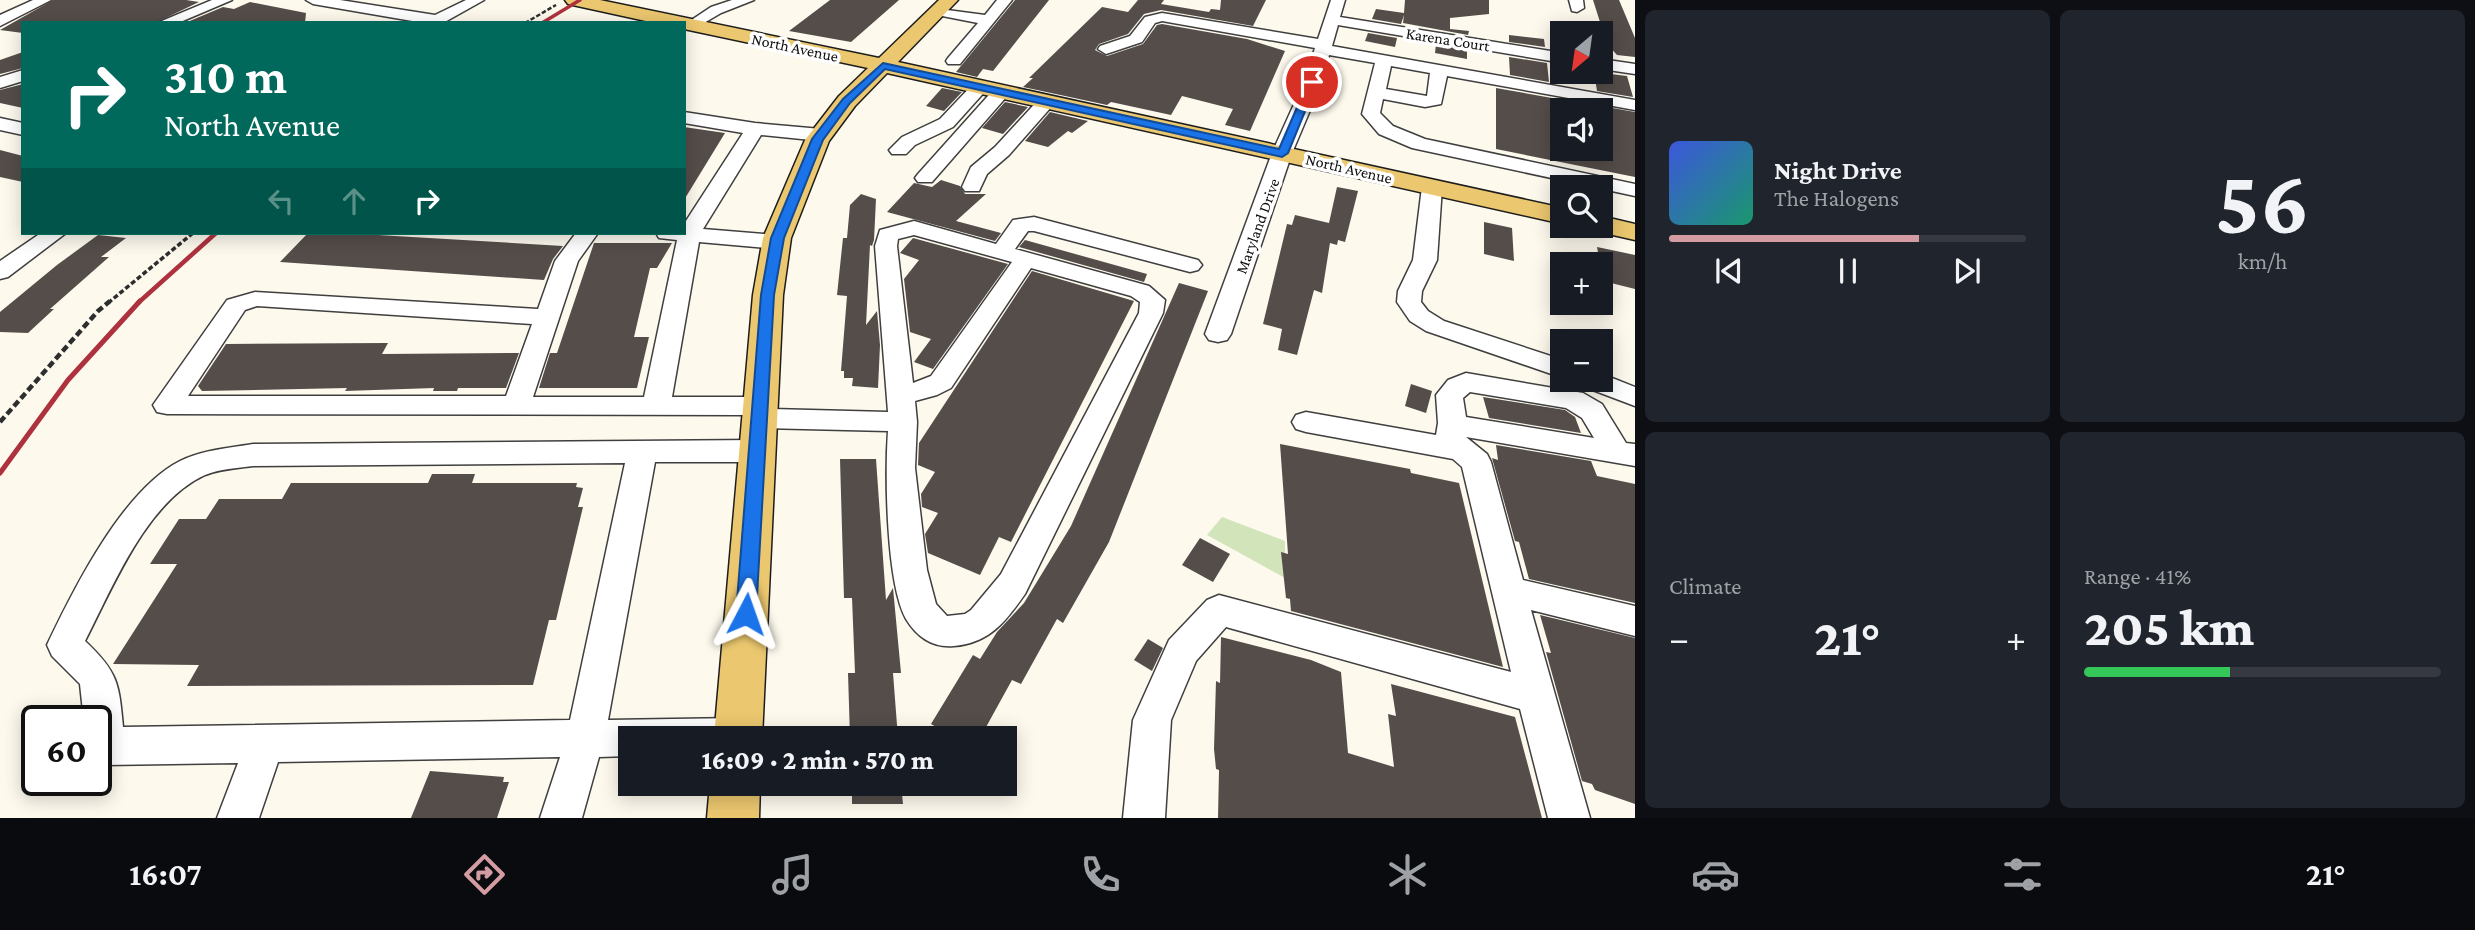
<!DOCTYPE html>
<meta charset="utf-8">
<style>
:root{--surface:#171b24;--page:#20242c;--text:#f1f3f6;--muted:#9ea1a6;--line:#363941;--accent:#d39ca3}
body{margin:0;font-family:"Crimson Pro",serif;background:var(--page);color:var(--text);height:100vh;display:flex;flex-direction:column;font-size:26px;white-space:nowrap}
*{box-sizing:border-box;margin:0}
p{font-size:23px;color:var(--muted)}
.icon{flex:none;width:38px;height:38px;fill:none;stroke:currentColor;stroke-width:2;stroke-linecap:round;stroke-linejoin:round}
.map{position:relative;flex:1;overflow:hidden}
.details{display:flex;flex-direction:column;gap:10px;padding:10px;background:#0d0f14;width:840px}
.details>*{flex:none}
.guide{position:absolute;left:21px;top:21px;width:665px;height:214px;border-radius:0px;box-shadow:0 4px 18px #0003;background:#00695c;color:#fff;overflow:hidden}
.needle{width:46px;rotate:209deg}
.controls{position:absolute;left:1550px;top:21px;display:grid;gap:14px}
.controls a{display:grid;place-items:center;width:63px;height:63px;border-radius:0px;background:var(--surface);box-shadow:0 4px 18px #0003;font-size:35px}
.speed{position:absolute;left:21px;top:705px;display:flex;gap:14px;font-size:35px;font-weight:700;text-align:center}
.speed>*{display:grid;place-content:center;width:91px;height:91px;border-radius:50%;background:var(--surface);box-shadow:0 4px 18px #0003;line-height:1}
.speed .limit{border:4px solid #111;border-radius:10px;background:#fff;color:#111}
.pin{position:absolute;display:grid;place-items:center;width:60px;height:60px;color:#fff;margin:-30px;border:4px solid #fff;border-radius:50%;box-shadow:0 2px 7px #0007}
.me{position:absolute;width:77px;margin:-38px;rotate:4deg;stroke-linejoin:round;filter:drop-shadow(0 0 5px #0008)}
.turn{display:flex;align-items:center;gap:24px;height:147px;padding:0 28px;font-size:32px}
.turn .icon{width:91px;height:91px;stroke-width:2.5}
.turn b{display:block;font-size:49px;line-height:60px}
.lanes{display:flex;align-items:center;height:66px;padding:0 28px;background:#0003;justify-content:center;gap:35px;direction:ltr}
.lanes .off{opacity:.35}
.big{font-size:52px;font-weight:800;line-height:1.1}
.details .tile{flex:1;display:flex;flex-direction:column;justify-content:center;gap:10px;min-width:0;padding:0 24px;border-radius:10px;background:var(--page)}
.details .dial{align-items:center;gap:0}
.dial b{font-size:91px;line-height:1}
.song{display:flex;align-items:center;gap:21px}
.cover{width:84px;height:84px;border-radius:10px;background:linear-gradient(135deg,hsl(230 70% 55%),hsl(160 70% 35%))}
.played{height:7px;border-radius:4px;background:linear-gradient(90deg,var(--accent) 70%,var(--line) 70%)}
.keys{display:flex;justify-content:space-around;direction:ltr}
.heat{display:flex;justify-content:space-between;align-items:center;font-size:38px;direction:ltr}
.charge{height:10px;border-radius:5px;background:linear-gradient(90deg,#34c759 41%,var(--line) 0)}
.details .tiles{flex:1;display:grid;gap:10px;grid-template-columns:repeat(2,1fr)}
.trip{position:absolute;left:618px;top:726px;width:399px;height:70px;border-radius:0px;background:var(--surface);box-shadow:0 4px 18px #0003;font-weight:800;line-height:70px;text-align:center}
.dock{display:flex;height:112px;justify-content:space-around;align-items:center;background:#090b0e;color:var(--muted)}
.dock .icon{width:49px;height:49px}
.dock .current{color:var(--accent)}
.dock b{font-size:32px;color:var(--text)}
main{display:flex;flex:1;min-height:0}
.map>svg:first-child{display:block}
.green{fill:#d2e4ba}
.building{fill:#544d4a}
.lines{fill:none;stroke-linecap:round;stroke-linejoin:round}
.minor-casing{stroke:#3f3f3f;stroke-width:3}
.major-casing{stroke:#1d1d1d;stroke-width:3}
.path-far2{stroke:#2e2e2e;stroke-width:2.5;stroke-dasharray:4.5 2;stroke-linecap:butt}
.path-far1{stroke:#2e2e2e;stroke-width:3.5;stroke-dasharray:5 2.5;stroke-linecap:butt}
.path{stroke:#2e2e2e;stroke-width:4.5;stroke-dasharray:7 3.5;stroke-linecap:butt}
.minor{fill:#fff;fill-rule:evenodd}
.major{fill:#ebc76f;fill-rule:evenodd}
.rail-far2{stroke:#ae323e;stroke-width:3.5}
.rail-far1{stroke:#ae323e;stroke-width:4.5}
.rail{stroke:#ae323e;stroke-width:5}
.route{fill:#1a73e8;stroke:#114b97;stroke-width:2}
.labels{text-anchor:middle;stroke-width:7;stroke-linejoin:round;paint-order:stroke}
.far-street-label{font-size:16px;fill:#0c0c0c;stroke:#fff}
</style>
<main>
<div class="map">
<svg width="1635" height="818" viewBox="0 0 1635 818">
<rect width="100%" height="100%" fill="#fdf9ed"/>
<path class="green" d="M1222 517 1285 541V578L1207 535Z"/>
<path class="building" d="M53 0H186L199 2 155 23H23V33L0 30Z
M830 0H899L851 42 789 31Z
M1015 0H1049L993 71 983 69 977 77 956 72Z
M1138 0H1164L1161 4 1209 12 1211 9 1220 10 1221 0H1266L1253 26 1161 10 1144 14 1128 34 1099 44 1095 50 1107 56 1143 44 1157 25 1162 24 1247 39 1285 51 1250 131 1225 125 1233 109 1182 96 1171 115 1111 102 1107 105 1023 87 1033 78H1029L1102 7 1128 12Z
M1405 0H1489V14L1450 18V29L1469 31 1468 35 1403 23 1404 15 1401 24 1372 19 1376 9 1404 13Z
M1593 0H1619L1635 38V57L1617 55 1607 44Z
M250 2 306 13 305 23H185L223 7 234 9Z
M1368 33 1397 38 1395 47 1365 41Z
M1509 35 1544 39 1545 47 1509 42Z
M1436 44 1467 50V59L1435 53Z
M23 52V68L0 74V60Z
M1509 57 1547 63 1549 82 1510 75Z
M1594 72 1627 76 1633 97 1597 91Z
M23 84V108L0 103V90Z
M942 88 962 92 944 111 926 106Z
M1496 88 1563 100V149H1601V106L1635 112V177L1496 149Z
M1005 102 1028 107 1003 134 982 128Z
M1050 112 1088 121 1072 133 1068 131 1048 147 1025 141Z
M684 127 725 133 684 200Z
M0 150 23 156V182L0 177Z
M941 180 960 186 965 194H986L956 221 1001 233 995 241 887 212 914 183 932 187Z
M1337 187 1358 191 1345 242 1338 240 1337 245 1330 243 1322 293 1314 290 1297 355 1278 350 1282 329 1263 324 1287 224 1292 225 1295 215 1329 223Z
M861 194 876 199 874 240 872 246 870 245 866 325 877 311 880 345 878 388 852 386 853 378H844V371H841L847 296 837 295 843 238H847L850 205Z
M1484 222 1512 228 1514 261 1484 254Z
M308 233H380L378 235 563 246 553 259 544 280 280 262Z
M98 235 126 238 101 257H109L50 309H54L28 333 0 332V312L57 265Z
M913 238 1008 264 933 369 914 362 931 339 910 332 904 279 919 260 900 253Z
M1025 240 1147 274 1144 282 1019 247Z
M594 243H672L657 268H650L634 337H649L637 388H539L550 353H557Z
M1597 247 1635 255V289L1603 281Z
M1032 271 1134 301 1011 542 999 537 980 575 928 553 925 534 938 513 922 507 921 494 935 472 918 465 919 443Z
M1179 283 1208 291 1109 542 1063 623 1057 619 1021 684 1012 680 980 738H955L931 724 973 655 980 659 997 632 1024 603 1071 526Z
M388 343 382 354 519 353 506 388H458L457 391H433L434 388 345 391 347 388 202 391 198 386 226 344Z
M1411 384 1432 391 1426 413 1405 406Z
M1483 397 1565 410 1575 417 1581 433 1489 418Z
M1280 444 1410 469 1411 473 1459 483 1503 667 1291 611 1290 599 1286 598 1281 552 1288 554Z
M1496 445 1591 461 1597 476 1635 484V603L1529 579 1519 542 1515 541 1492 458 1498 460Z
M840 459H876L886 600 893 588 901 673H893L898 738H850L848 673H855L852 598H844Z
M432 474H475L472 483H577L576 487 583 488 578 507H583L556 620H549L533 685 187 686 199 665 113 664 177 564H150L179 519H206L219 499H282L291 483H428Z
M1200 538 1230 554 1213 582 1182 565Z
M1540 615 1635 638V804L1595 790 1592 784 1582 781 1546 652 1551 653Z
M1221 637 1311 660 1341 672 1348 753 1394 767 1388 714 1396 716 1391 684 1515 717 1542 818H1218L1219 770 1216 769 1214 749 1216 681 1220 683Z
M1148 639 1163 648 1152 671 1134 660Z
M430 771 504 777 503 782H509L497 818H411Z
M852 784H901L903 804H852Z"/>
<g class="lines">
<defs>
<path id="minor" d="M33 0H51L0 26V15Z
M212 0H232L178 23H157Z
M306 0H340L435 15 466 0H484L443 23H424L313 4Z
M732 0H754L721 13 692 30 684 25 711 7Z
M997 0H1012L960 64H948L946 61 948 58 978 23 932 14 930 11 932 8 985 15Z
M1331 0H1345L1340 17 1563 53V63L1338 25 1332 46 1635 100V110L1447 76 1441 104 1425 107 1383 99 1380 113 1393 126 1425 139 1635 184V196L1412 148 1379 134 1362 114 1375 63 1329 55 1322 82 1292 153 1231 334 1227 340 1218 342 1209 340 1205 334 1272 153 1304 82 1315 48 1162 21 1155 23 1142 42 1106 54 1098 49 1100 46 1130 36 1145 17 1162 13 1318 39ZM1391 66 1430 73 1427 96 1386 89Z
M1569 0H1583L1584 8 1577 12 1572 11Z
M1601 59 1635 64V74L1601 69Z
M23 70V81L0 88V77Z
M980 82 989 87 953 127 915 145 906 154H892L889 150 902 137 940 119 974 83Z
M1002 86 1008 87 1011 91 1008 95 932 182H918L915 178 918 174 996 87Z
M1047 96 1053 97 1056 101 1053 105 1009 155 987 174 979 191H965L962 187 971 167 995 147 1041 97Z
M684 112 755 123 821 129 830 135 821 141 761 135 703 229 777 235 785 237 788 242 785 247 777 249 699 242 672 397H760L770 399 774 406 772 409 888 412 875 246 880 230 914 221 996 244 1013 220 1034 217 1198 260 1202 265 1198 270 1190 272 1034 231H1028L1015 249 1149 286 1165 300 1163 313 1025 594C1006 621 990 643 954 646 933 648 917 637 906 619 886 583 885 473 888 431L759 428 749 425 745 418 746 415 167 414 157 412 153 405 227 300 255 292 538 309 555 261 576 233H598L578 261 533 397H644L677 240 659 238 656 233H684V224L743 133 684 123ZM914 235 1012 262 931 376 913 383 897 246 898 239ZM1031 268 1131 296 1140 302 1139 313 1001 574 971 610 965 614 947 616 936 604 927 570 915 468 917 422 915 401 937 395 951 388ZM257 306 532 324 506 396H188L245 310Z
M0 118 23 123V135L0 130Z
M1432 181 1439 183 1442 187 1437 260 1422 291 1421 302 1428 311 1444 321 1563 360V378L1426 331 1410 321 1397 302 1398 291 1413 260 1422 187 1425 183Z
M41 233H66L8 277 0 279V261Z
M1466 373 1583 393 1602 404 1626 443 1635 444V466L1466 437 1487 454 1491 462 1523 580 1635 606V636L1531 610 1590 818H1548L1520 709 1226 627 1196 661 1171 720 1165 818H1123L1133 720 1169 640 1207 600 1219 595 1511 672 1462 467 1453 459 1306 432 1296 429 1292 422 1296 415 1306 412 1436 435 1438 423 1436 395 1448 380ZM1470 392 1566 408 1582 418 1594 438 1466 417 1463 398Z
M1602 374 1635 387V406L1582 386 1578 380H1601Z
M757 440 767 444 772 451 767 458 757 462H655L608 720 738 718 752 723 756 738H630V756L599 757 582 818H540L560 757 278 762 259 818H217L238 763 105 765 96 761V721H84L80 684 52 656 47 645C74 588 123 490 180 461 202 450 229 448 253 444ZM625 463 570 720 123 727C119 683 118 672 85 641 113 587 146 502 205 475 220 469 237 468 253 466Z"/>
<path id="major" d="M565 0H600L879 58 939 0H958L898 62 1563 208V224L887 73 855 106 829 141 791 238 783 295 762 738H714L753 295 763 238 805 140 839 96 868 68 684 29V23H655L568 4Z
M1601 216 1635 224V240L1591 230 1589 226H1601Z
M710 784H760L759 818H707Z"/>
</defs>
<use href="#minor" class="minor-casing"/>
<use href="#major" class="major-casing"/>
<path class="path-far2" d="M525 23 556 5"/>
<path class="path-far1" d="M108 303 193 233"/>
<path class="path" d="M0 422 98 311 110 301"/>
<use href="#minor" class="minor"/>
<use href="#major" class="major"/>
<path class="rail-far2" d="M542 23 580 0"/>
<path class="rail-far1" d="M138 303 216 233"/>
<path class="rail" d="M0 473 68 380 140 301"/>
</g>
<path class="route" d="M883 63 1279 149 1308 82 1312 79 1317 82 1288 153 1282 157 885 69 850 103 823 140 784 238 774 295 756 614 753 620 746 623 739 620 736 614 761 295 771 238 812 139 843 99Z"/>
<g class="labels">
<g class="far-street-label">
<text transform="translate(1448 39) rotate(9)" y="6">Karena Court</text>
<text transform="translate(795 47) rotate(12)" y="6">North Avenue</text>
<text transform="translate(1349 168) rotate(13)" y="6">North Avenue</text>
<text transform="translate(1257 226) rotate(-70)" y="6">Maryland Drive</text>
</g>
</g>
</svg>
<div class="controls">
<a><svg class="needle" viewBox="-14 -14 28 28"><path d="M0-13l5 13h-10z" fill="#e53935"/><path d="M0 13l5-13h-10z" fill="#9ea1a6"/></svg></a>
<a><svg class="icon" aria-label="sound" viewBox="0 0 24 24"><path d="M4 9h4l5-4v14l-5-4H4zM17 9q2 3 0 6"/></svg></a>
<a><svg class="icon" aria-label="search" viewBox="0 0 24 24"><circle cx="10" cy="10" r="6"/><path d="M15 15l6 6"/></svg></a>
<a>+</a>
<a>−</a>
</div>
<div class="speed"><div class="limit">60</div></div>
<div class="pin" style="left:1312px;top:82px;background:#d93025"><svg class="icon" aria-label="arrive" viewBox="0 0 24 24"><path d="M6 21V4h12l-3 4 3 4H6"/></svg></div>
<svg class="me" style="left:746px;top:614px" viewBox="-20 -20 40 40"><path d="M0-17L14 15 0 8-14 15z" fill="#1a73e8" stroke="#fff" stroke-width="4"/></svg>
<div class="trip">16:09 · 2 min · 570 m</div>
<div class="guide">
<div class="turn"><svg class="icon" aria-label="right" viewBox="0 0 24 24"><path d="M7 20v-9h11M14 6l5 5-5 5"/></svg><div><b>310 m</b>North Avenue</div></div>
<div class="lanes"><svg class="icon off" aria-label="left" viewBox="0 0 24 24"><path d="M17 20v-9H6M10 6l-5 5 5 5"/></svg><svg class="icon off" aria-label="ahead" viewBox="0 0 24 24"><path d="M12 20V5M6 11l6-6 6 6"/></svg><svg class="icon" aria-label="right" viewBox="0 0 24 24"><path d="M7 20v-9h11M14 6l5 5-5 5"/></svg></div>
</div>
</div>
<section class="details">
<div class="tiles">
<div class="tile">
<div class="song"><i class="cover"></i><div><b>Night Drive</b><p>The Halogens</p></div></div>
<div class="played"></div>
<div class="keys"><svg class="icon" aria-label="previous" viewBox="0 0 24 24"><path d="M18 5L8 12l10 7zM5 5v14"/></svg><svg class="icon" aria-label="pause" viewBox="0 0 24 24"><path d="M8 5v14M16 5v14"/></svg><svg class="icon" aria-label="next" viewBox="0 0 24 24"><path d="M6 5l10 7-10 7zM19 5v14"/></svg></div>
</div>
<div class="tile dial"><b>56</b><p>km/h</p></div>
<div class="tile"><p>Climate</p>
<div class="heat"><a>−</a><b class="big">21°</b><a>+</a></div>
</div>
<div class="tile"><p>Range · 41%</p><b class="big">205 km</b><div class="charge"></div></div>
</div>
</section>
</main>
<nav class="dock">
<b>16:07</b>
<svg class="icon current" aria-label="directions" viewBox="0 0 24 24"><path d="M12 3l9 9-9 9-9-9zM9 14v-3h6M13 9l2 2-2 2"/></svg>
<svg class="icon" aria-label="music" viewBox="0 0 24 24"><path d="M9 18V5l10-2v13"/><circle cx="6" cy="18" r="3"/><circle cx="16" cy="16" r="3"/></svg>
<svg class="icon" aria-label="phone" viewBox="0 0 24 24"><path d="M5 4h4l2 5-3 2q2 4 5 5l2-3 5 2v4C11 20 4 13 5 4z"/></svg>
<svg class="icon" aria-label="climate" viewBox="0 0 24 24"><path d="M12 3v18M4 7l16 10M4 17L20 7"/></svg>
<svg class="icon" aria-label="car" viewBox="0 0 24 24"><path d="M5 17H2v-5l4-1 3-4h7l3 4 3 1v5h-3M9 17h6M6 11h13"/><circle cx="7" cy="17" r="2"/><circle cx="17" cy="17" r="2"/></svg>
<svg class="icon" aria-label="filters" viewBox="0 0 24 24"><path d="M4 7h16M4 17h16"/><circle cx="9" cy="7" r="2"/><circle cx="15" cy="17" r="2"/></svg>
<b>21°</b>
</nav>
